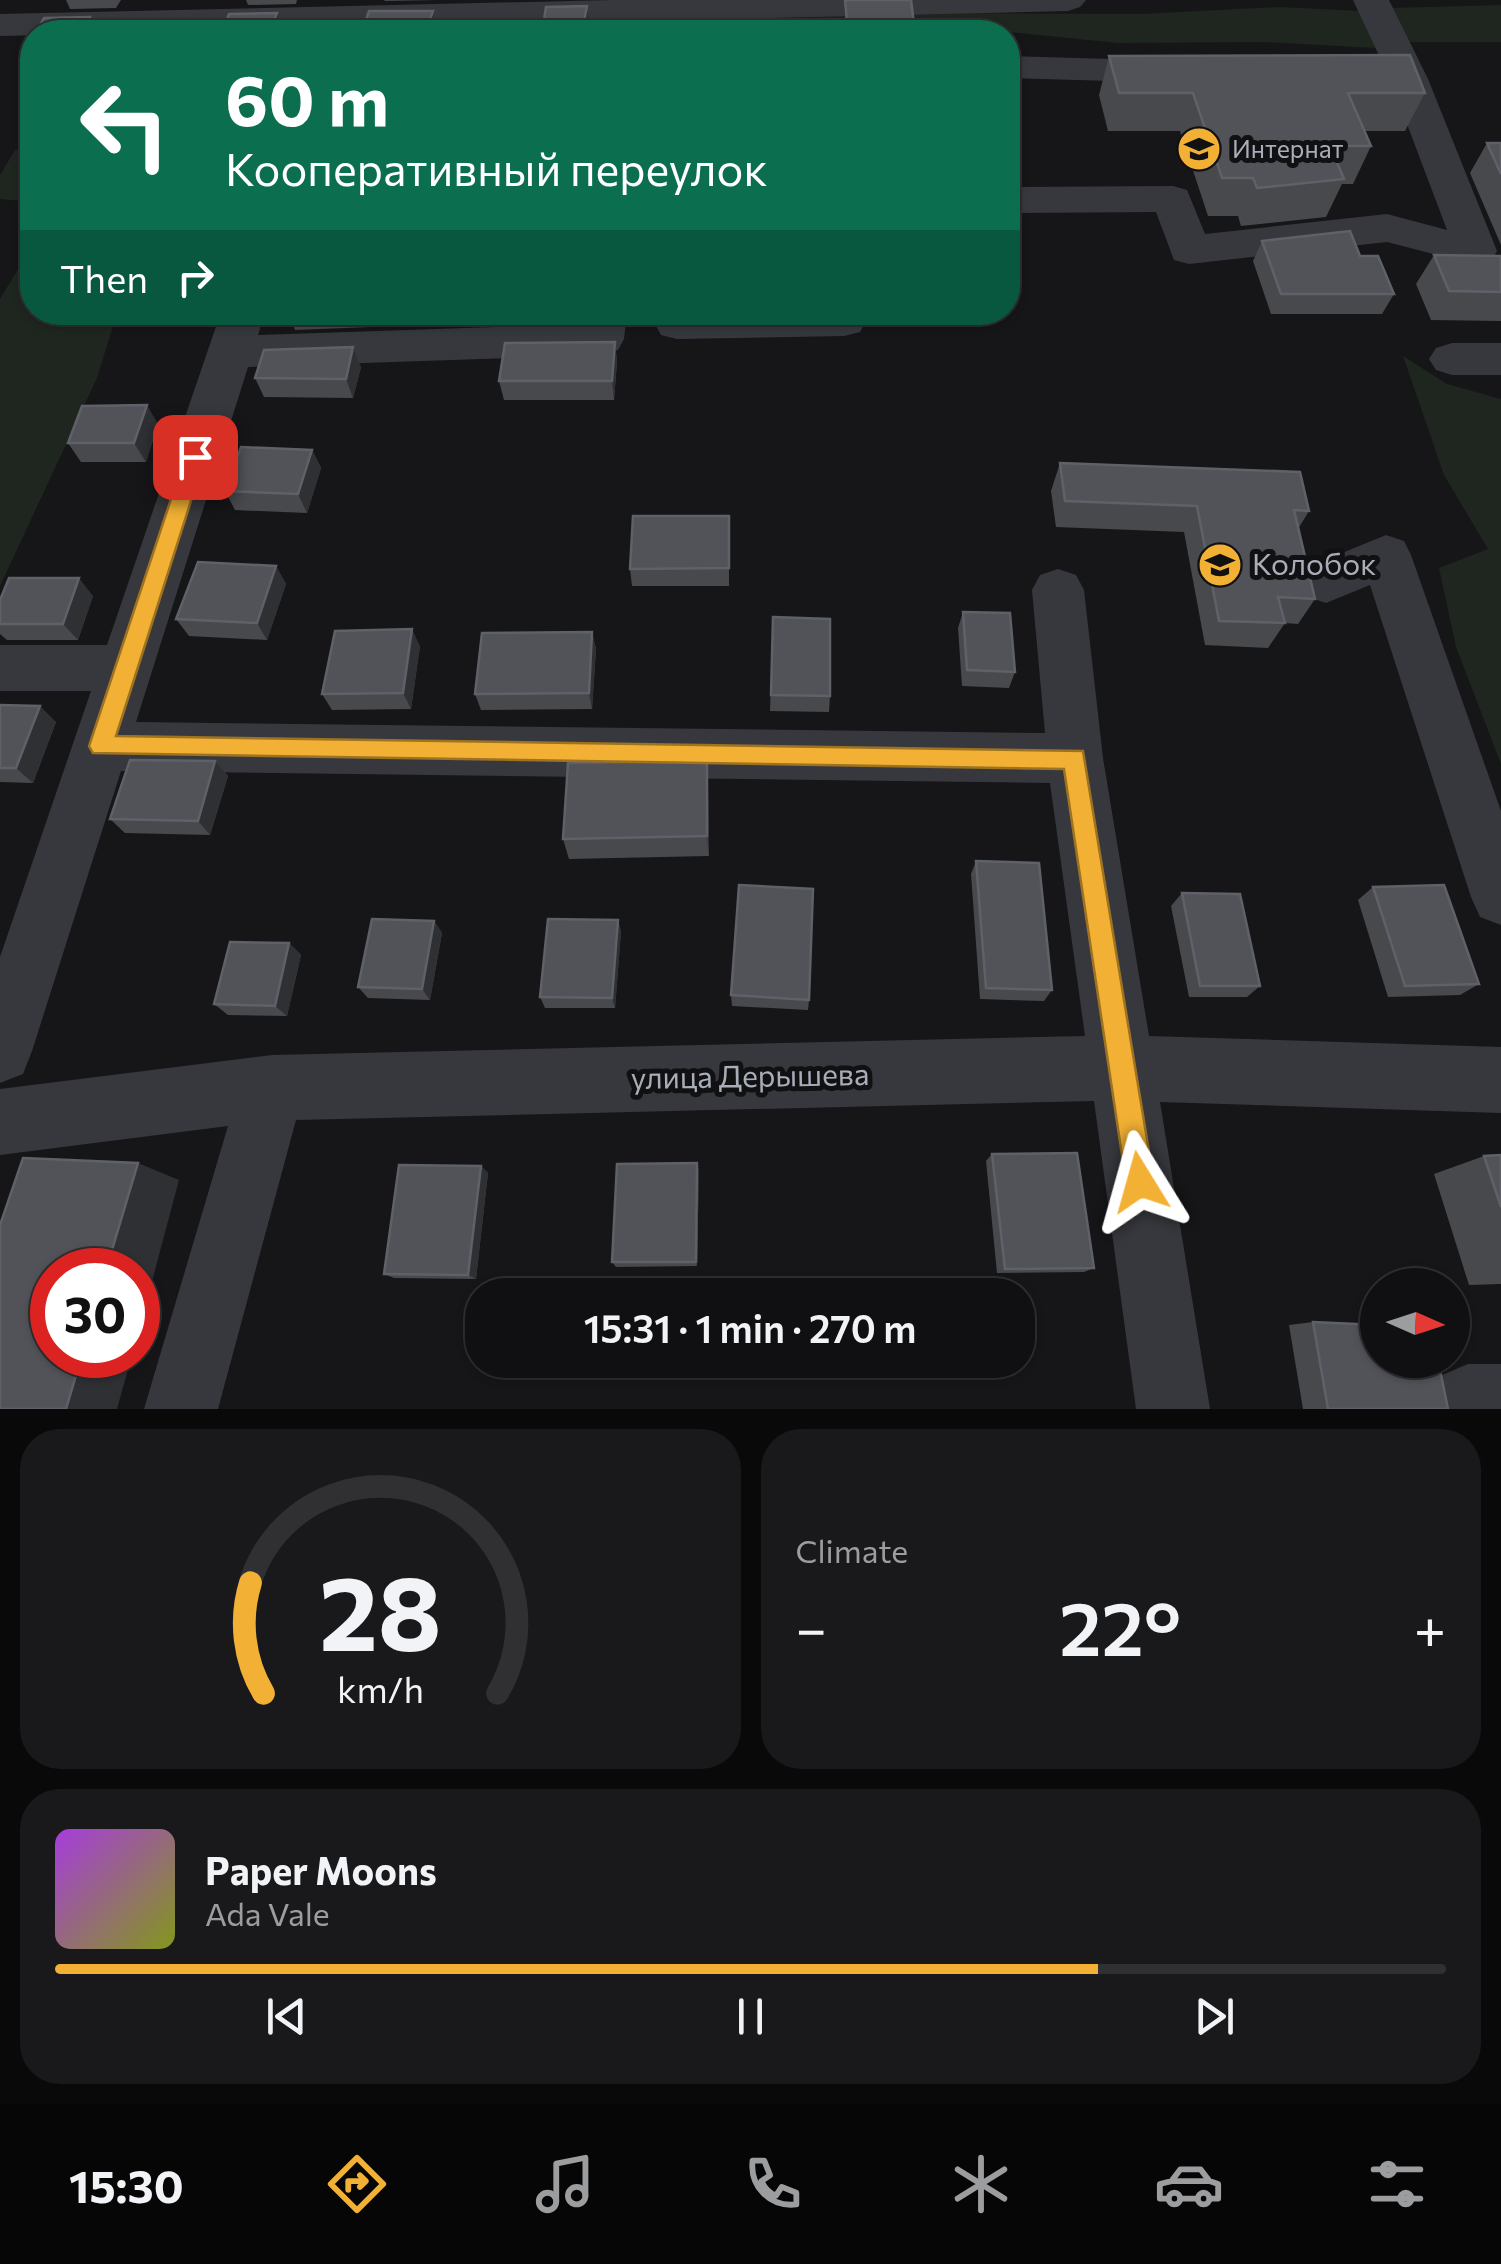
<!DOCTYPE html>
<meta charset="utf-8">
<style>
:root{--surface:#101012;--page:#19191b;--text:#f1f3f6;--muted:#9c9d9f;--line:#303032;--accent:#f2b134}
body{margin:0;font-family:Commissioner,sans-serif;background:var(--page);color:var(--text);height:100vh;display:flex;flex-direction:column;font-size:38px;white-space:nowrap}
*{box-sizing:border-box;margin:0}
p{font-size:32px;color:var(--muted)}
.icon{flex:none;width:55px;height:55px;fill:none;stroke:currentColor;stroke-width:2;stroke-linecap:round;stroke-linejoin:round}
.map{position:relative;height:1409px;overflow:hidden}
.panel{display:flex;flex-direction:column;gap:20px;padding:20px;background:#09090a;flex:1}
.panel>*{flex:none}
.banner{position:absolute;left:20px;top:20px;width:1000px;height:305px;border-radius:40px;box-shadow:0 2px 8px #0004,0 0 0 2px var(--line);background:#0b6e4f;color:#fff;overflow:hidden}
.needle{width:65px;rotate:93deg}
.controls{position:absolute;left:1360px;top:1268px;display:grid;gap:20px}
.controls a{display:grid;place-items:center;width:110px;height:110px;border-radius:50%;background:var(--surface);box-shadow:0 2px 8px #0004,0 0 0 2px var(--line);font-size:50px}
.speed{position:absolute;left:30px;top:1248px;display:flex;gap:20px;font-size:50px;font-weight:700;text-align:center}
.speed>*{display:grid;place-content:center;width:130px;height:130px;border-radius:50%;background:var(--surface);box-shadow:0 2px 8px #0004,0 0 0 2px var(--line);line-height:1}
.speed .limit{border:15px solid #d22;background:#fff;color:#111}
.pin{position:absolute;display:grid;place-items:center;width:85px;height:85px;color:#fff;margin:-42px;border-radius:20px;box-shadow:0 5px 15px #0006}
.me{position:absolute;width:110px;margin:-55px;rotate:352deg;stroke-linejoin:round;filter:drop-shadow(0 0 8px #0008)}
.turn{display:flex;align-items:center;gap:35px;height:210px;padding:0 40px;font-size:45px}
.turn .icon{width:130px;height:130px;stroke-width:2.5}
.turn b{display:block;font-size:70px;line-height:85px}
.then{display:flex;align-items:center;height:95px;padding:0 40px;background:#0003;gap:20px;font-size:38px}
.big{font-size:75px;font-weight:600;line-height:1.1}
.panel .card{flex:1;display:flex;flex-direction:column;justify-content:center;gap:15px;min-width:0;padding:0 35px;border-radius:40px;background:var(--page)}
.panel .dial{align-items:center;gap:0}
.dial svg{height:260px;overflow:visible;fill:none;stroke:var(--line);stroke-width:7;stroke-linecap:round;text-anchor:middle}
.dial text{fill:var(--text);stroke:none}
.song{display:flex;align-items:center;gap:30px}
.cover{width:120px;height:120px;border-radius:15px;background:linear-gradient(135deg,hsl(280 70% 55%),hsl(70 70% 35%))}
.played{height:10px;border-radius:5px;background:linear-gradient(90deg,var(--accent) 75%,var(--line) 75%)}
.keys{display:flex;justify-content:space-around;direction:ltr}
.heat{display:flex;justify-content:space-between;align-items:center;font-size:55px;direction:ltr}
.panel .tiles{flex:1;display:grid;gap:20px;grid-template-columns:1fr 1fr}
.card:last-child{grid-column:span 2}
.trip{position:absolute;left:465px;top:1278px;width:570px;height:100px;border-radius:40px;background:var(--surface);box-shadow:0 2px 8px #0004,0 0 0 2px var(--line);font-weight:600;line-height:100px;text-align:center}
.menu{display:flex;height:160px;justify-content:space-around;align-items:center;background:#060607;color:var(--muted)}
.menu .icon{width:70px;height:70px}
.menu .on{color:var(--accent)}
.menu b{font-size:45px;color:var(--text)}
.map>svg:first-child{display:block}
.green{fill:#1e261f}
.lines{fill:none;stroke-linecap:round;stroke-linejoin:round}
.minor{fill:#37383d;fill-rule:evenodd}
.wall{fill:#47494d}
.shaded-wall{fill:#2f3033}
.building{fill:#525359;stroke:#5f6168;stroke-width:2.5}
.route{fill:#f2b134;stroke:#9d7322;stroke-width:2.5}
.labels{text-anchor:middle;stroke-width:10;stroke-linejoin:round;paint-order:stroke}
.far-poi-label{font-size:25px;fill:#a8adb8;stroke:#111113;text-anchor:start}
.poi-label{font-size:30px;fill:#a8adb8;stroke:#111113;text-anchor:start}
.street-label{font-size:30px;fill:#a8adb8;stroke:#111113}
</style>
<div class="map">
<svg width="1501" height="1409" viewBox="0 0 1501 1409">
<rect width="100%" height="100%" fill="#161618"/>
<path class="green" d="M1501 5V42H1408L1390 8Z
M1278 7 1363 11 1376 48 1265 42 1118 43 1008 32 847 27 837 32H660L662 23 936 13 1141 14Z
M32 147V202L0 199V175L15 150Z
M32 246V312L117 313 97 378 0 586V299Z
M1403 356 1447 384 1501 399V764L1456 647 1439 568 1488 549 1444 475Z"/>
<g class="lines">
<path class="minor" d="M612 0H1086L1080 7 1068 11 0 36V14Z
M1353 0H1389L1428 79 1497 251 1491 261 1476 265 1387 242 1189 264 1174 260 1156 212 1008 213V187L1173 186 1187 190 1205 234 1387 214 1447 230 1390 79Z
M1008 56 1181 61 1194 64 1200 72 1194 80 1181 83 1008 78Z
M221 312H265L258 335 581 324 583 312H627L624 339 618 350 602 355 248 367 136 722 1045 733 1032 590 1040 575 1058 569 1076 575 1084 590 1103 758 1149 1036 1501 1047V1113L1160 1102 1210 1409H1136L1094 1101 296 1120 218 1409H144L228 1126 0 1155V1089L272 1055 1085 1036 1050 783 121 771 32 1051 23 1074 0 1083V957L91 691H0V645H107Z
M656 312H865L866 321 860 332 844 336 677 339 661 335 655 324Z
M1452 343H1501V375H1452L1436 370 1429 359 1436 348Z
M1386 535 1404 541 1411 555 1501 811V925L1480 917 1471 897 1370 585 1326 603 1308 597 1300 582 1308 567Z
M1468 1364H1501V1409H1432L1431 1401 1442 1375Z"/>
</g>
<path class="wall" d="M66 0H121L116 8 70 9Z
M246 0H297L296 4 248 5Z
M384 0H437L385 1Z
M845 0 915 32H845Z
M1109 56 1425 93 1405 131H1365L1371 146 1353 184H1342L1326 217 1241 226 1238 216H1208L1180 131H1108L1099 95Z
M1487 143H1501V245L1470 173Z
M1262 241 1360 256 1394 294 1382 314H1271L1253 261Z
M1434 255 1501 256V321L1431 320 1416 284Z
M147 312H198L197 318H150Z
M288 312H373L370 327 295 330Z
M615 342 617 362 614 400H504L499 381Z
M361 367 353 398 264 397 255 378Z
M158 424 146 462H81L68 443Z
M312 450 321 468 307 513 235 510 225 491Z
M1060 463 1309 511 1298 529 1315 599 1298 624 1285 623 1268 648 1205 645 1184 532 1056 527 1051 491Z
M729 516V586H632L630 569Z
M276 566 286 584 267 640 189 636 176 619Z
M93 596 78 640H7L0 634V600Z
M963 612 1015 672 1009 688 962 686 958 628Z
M773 617 830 696 829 712 770 711Z
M592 632 596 649 592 709 481 710 475 694Z
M420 646 411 709 332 710 322 694Z
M0 705 56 722 33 783 0 782Z
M215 761 228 776 210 835 125 833 110 819Z
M708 782 709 856 569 859 563 839Z
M976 861 1052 990 1044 1001 980 999 971 874Z
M1373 887 1479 984 1460 995 1388 997 1358 900Z
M1182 893 1260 986 1247 997H1189L1171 906Z
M618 920 621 932 615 1008H545L540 997Z
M434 921 442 933 430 1000 368 998 358 987Z
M289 943 301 955 287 1016 228 1015 214 1004Z
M731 995 809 1000 808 1010 732 1006Z
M992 1154 1094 1268 1084 1272 997 1273 986 1161Z
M1501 1155V1284L1469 1285 1434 1174 1484 1156Z
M481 1166 488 1173 476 1279 394 1278 384 1274Z
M699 1170 697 1266 616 1267 612 1262Z
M1313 1322 1448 1409H1303L1289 1325Z"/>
<path class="shaded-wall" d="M587 6 590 26 588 32H582Z
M433 11 437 32H426Z
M277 13 284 32H270Z
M90 17 98 32H82Z
M365 312H373L370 327Z
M615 342 617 362 614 400 612 381Z
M353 347 361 367 353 398 346 379Z
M147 405 158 424 146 462 134 443Z
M312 450 321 468 307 513 298 494Z
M276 566 286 584 267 640 257 623Z
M79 578 93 596 78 640 63 624Z
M412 629 420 646 411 709 403 693Z
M592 632 596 649 592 709 589 693Z
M40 706 56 722 33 783 16 768Z
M215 761 228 776 210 835 198 821Z
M707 761 708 782 709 856 707 836Z
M618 920 621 932 615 1008 612 998Z
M434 921 442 933 430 1000 422 989Z
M289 943 301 955 287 1016 275 1006Z
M138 1163 179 1180 138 1334V1270H106Z
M697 1163 699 1170 697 1266 696 1262Z
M481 1166 488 1173 476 1279 468 1275Z
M82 1355H132L117 1409H66Z"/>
<path class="building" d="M845 0H911L915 32H848Z
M587 6 582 32H542L546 7Z
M369 11H433L426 32H362Z
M277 13 270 32H222L229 14Z
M90 17 82 32H36L44 18Z
M1410 55 1425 93H1348L1371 146H1330L1344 179 1257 188 1253 178H1222L1193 93H1119L1109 56Z
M1487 143H1501V174Z
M1350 231 1360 256H1378L1394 294H1281L1262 241Z
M1434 255 1501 256V292L1449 291Z
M615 342 612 381H499L505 343Z
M353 347 346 379 255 378 264 350Z
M147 405 134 443H68L82 406Z
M241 447 312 450 298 494 225 491Z
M1060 463 1300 472 1309 511 1294 510 1315 599 1278 597 1285 623 1219 621 1197 506 1065 501Z
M633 516H729V568L630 569Z
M198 562 276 566 257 623 176 619Z
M9 578H79L63 624H0V600Z
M963 612 1010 613 1015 672 967 670Z
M773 617 830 619V696L771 695Z
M412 629 403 693 322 694 335 631Z
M592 632 589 693 475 694 482 633Z
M0 705 40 706 16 768H0Z
M130 760 215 761 198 821 110 819Z
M707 761V836L563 839 568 763Z
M976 861 1039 863 1052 990 986 988Z
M739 885 813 889 809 1000 731 995Z
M1444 885 1479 984 1405 986 1373 887Z
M1182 893 1240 894 1260 986H1200Z
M372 919 434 921 422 989 358 987Z
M548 919 618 920 612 998 540 997Z
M230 942 289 943 275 1006 214 1004Z
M1077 1153 1094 1268 1005 1269 992 1154Z
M1501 1155V1207L1484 1156Z
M23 1158 138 1163 106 1270H52V1355H82L66 1409H0V1225Z
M697 1163 696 1262H612L617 1164Z
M399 1165 481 1166 468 1275 384 1274Z
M1313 1322 1378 1325V1360H1438L1448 1409H1328Z"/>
<path class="route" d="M195 450 205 457 116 736 1083 751 1154 1182 1150 1191 1140 1196 1130 1191 1126 1182 1064 769 93 753 89 746 185 457Z"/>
<defs>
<symbol id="school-disc" viewBox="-11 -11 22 22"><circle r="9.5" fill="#f2b134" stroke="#111113"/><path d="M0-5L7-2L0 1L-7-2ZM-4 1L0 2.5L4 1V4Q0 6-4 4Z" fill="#111"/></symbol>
</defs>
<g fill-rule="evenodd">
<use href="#school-disc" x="1174" y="124" width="50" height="50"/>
<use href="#school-disc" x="1195" y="540" width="50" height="50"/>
</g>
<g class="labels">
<g class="far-poi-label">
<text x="1232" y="158">Интернат</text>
</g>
<g class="poi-label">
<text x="1252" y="575">Колобок</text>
</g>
<g class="street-label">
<text transform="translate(750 1077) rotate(-1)" y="10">улица Дерышева</text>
</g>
</g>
</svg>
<div class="controls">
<a><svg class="needle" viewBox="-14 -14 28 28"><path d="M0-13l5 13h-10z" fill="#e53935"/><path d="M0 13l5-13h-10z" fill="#9c9d9f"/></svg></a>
</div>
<div class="speed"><div class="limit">30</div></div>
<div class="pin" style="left:195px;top:457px;background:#d93025"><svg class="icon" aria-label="arrive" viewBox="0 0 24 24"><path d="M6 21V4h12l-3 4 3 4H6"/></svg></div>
<svg class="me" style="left:1140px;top:1182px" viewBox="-20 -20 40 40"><path d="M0-17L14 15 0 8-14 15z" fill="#f2b134" stroke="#fff" stroke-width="4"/></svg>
<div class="trip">15:31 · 1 min · 270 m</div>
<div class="banner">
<div class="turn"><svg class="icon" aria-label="left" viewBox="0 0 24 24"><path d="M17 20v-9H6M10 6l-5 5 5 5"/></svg><div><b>60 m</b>Кооперативный переулок</div></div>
<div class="then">Then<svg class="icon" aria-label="right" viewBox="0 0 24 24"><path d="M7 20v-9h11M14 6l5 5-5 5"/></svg></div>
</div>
</div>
<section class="panel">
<div class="tiles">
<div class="card dial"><svg viewBox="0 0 100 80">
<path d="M14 69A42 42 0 1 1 86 69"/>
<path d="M14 69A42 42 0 0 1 10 35" stroke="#f2b134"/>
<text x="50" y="56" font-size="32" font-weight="700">28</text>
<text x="50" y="72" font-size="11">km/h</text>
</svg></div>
<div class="card"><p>Climate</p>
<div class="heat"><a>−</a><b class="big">22°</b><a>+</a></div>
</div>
<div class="card">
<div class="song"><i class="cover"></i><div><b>Paper Moons</b><p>Ada Vale</p></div></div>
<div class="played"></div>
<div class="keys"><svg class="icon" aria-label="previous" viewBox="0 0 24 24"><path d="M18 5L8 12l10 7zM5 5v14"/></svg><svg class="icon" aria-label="pause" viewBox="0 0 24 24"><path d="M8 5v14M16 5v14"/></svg><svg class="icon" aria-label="next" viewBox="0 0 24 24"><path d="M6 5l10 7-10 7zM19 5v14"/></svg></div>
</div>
</div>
</section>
<nav class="menu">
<b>15:30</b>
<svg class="icon on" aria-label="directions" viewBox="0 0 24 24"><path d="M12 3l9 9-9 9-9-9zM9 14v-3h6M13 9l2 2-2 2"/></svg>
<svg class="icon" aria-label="music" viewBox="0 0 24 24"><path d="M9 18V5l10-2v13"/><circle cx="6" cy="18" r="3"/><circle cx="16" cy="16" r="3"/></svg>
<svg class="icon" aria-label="phone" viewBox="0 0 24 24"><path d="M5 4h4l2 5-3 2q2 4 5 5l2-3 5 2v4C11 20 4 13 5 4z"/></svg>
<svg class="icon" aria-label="climate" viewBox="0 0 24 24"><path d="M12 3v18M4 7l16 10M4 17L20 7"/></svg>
<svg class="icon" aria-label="car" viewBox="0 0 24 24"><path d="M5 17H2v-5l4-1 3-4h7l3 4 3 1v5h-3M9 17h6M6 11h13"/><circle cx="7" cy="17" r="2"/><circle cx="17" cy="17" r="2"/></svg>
<svg class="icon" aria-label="filters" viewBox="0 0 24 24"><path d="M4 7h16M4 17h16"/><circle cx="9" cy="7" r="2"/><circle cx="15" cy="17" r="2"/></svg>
</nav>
